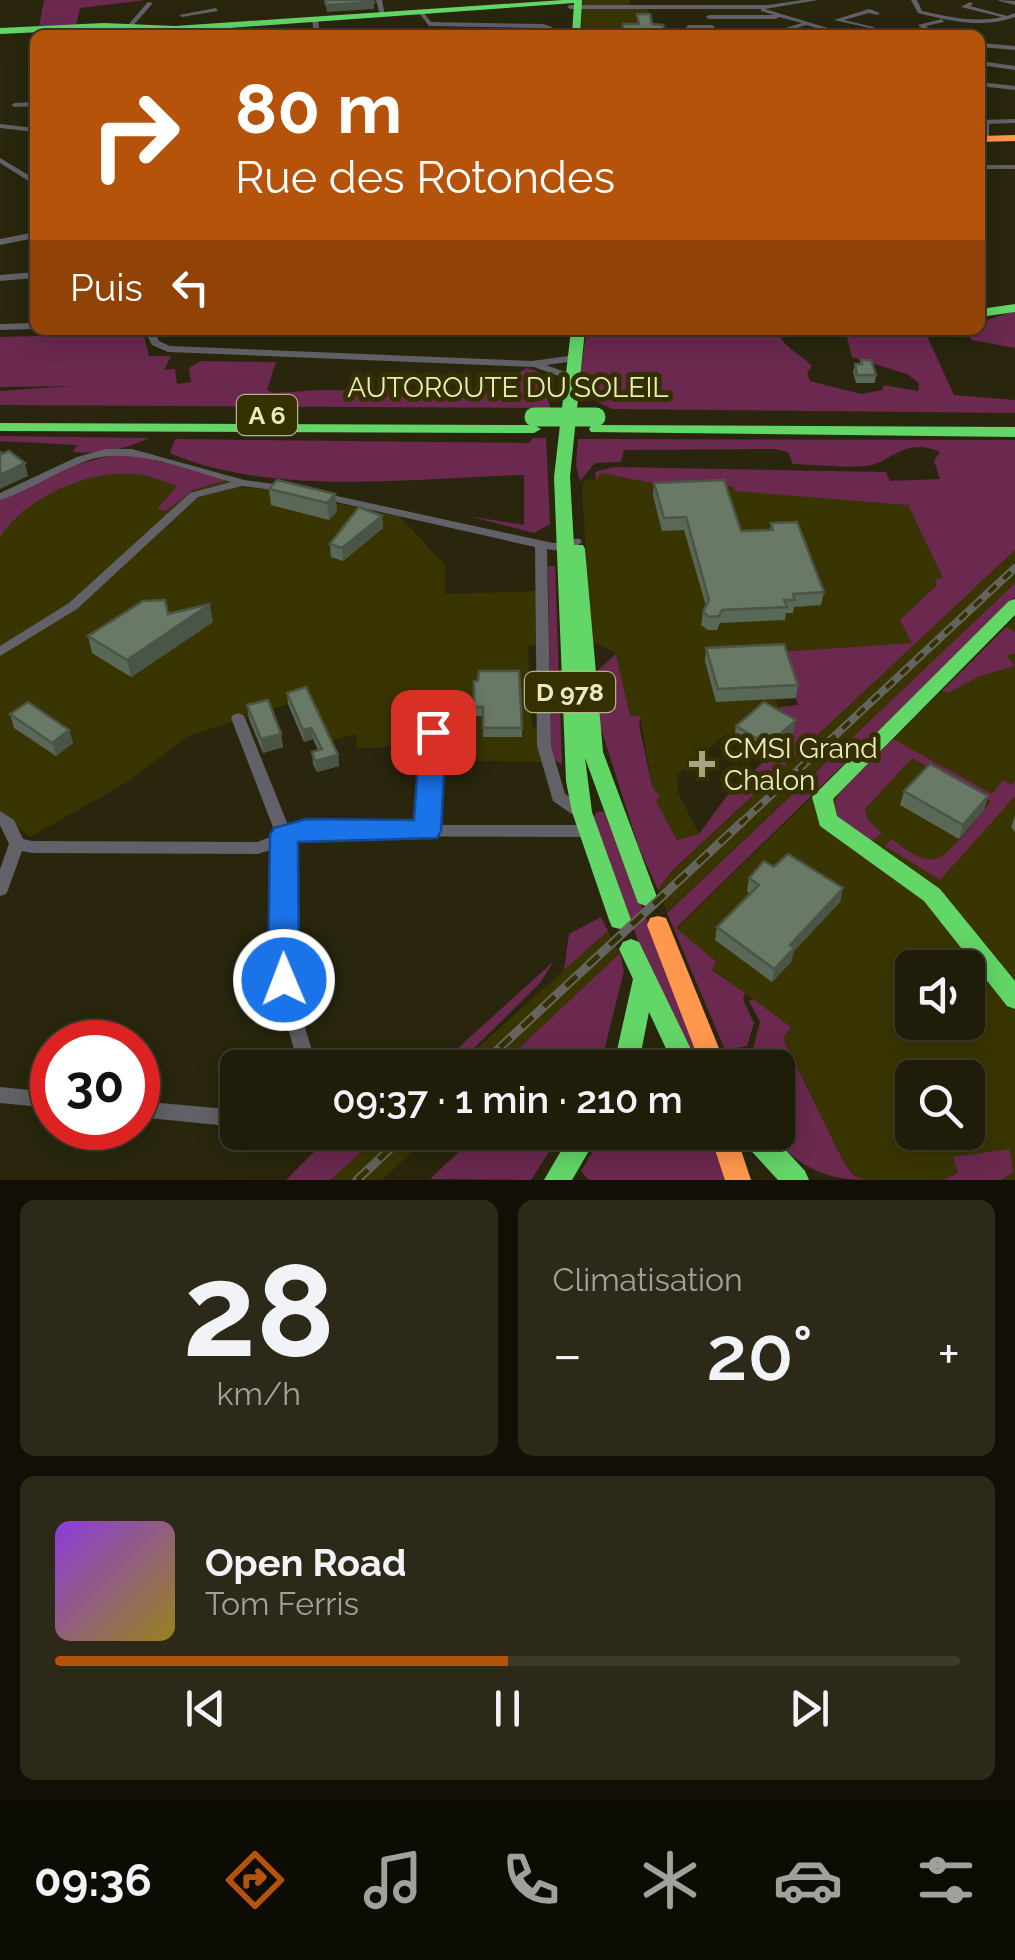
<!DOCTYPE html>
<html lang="fr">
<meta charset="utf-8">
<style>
:root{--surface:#1f1c0a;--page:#2c2918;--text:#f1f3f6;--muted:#a1a19c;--line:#3c3a2b;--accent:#b45309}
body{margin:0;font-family:Raleway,sans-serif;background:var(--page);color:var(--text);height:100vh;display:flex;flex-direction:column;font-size:38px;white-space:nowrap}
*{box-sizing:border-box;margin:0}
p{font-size:32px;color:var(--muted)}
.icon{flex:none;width:55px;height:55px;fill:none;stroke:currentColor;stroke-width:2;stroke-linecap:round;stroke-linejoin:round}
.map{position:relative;height:1180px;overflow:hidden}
.sheet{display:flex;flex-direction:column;gap:20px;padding:20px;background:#110f06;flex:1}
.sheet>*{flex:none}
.banner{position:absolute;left:30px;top:30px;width:955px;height:305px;border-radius:15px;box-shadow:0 5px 25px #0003,0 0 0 2px var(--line);background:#b45309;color:#fff;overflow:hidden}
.tools{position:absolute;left:895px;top:950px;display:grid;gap:20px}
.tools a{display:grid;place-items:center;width:90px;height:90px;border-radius:15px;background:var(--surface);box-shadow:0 5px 25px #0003,0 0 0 2px var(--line);font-size:50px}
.speed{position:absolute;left:30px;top:1020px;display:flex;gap:20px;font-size:50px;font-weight:700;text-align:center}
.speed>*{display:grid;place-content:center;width:130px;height:130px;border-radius:50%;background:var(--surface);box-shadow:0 5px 25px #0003,0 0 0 2px var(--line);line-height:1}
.speed .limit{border:15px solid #d22;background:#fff;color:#111}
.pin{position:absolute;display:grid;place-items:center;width:85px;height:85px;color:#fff;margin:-42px;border-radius:20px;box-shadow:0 5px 15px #0006}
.me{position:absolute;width:110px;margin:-55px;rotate:359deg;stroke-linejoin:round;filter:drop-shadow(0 0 8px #0008)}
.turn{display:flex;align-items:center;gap:35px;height:210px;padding:0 40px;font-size:45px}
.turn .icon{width:130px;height:130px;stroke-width:2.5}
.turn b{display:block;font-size:70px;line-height:85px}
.then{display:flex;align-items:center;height:95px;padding:0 40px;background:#0003;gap:20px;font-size:38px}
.big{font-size:75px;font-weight:600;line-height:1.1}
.sheet .tile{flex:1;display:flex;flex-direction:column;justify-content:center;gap:15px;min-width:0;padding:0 35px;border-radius:15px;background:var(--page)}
.sheet .dial{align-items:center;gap:0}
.dial b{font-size:130px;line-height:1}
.song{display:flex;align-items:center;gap:30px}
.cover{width:120px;height:120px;border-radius:15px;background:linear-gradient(135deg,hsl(270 70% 55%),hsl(50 70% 35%))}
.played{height:10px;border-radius:5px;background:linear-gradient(90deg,var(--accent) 50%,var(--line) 50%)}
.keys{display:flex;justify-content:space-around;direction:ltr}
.heat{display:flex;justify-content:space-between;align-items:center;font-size:55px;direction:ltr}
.sheet .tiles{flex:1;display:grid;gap:20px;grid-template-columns:1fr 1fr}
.tile:last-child{grid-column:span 2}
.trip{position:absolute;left:220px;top:1050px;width:575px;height:100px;border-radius:15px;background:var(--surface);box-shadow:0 5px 25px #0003,0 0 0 2px var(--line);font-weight:600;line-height:100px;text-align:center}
.dock{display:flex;height:160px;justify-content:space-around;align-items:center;background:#0c0b04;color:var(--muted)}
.dock .icon{width:70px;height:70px}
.dock .selected{color:var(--accent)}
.dock b{font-size:45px;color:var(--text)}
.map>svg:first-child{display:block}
.built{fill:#393503;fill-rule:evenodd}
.green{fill:#6b2950}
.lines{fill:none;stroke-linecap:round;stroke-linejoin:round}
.street{fill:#616167;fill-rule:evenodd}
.fast{fill:#63d668;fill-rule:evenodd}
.slow{fill:#ff974d;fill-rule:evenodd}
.jam{fill:#b3261e;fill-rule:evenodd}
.rail-far1-casing{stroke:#65645f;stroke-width:8}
.rail-casing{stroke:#65645f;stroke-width:9}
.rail-far1{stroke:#343002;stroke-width:4;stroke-dasharray:10;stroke-linecap:butt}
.rail{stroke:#343002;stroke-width:5;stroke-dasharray:15;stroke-linecap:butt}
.fast-bridge{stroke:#63d668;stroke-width:19}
.wall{fill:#5a6858}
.shaded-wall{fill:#4a5547}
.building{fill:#697966;stroke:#4a5547;stroke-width:2.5}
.route{fill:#1a73e8;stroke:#114b97;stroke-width:2.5}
.poi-dot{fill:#a8a583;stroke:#343002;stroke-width:4}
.labels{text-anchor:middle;stroke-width:10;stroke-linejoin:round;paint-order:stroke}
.shield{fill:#343002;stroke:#b5b288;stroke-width:2.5}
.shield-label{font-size:25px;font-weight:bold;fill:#eceac2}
.street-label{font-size:28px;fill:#eceac2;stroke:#343002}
.poi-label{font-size:28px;fill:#eceac2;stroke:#343002;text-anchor:start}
</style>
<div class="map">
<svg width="1015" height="1180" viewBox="0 0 1015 1180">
<rect width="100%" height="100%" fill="#29260d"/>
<path class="built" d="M578 0H630V5L647 6 651 24 666 25 667 35H576Z
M129 454 230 479 237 487 274 490 399 516 445 565V594L538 591V644L528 646 532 727H541L542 762 437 760V729L399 730 397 747 357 748 356 734 326 742 288 704 188 736 129 781 30 837 0 811V500Z
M601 473 657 484 734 486 908 505 944 579 900 620 913 643 1015 550V583L667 912 658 890 670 874 912 644 781 653 796 698 776 700 793 733 761 716 734 739 725 735 677 775 678 792 699 834 677 840 656 801 660 797 652 786 640 716 630 717 616 654 591 640 582 488 584 480H596Z
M1015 618V1180H866L854 1176 844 1163 783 1037 790 1027 712 969 716 963 676 929 816 793 840 792ZM912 968H968V1022H912ZM912 1078H968V1132H912Z
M608 931 620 953 499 1067 455 1068Z
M383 1133H433L382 1180H330Z"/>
<path class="green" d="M44 0H146L80 8 76 26 39 27Z
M1015 311V348L971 340 969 330H980V322Z
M115 330 144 336 149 356H171L164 370 175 369 177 384 191 382 189 368 200 361 276 362 267 390 274 393 321 390 519 391V373L526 368 537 371 546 380 545 393 551 408 0 405V391L71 386 0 387V337L113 334Z
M600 330 777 332C786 349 799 353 812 366L807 373 810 381 861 394 882 390 884 385 918 391 919 383 907 374 852 357 846 334 927 336 954 395 1015 400V413L612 409 588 397 579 385 586 334Z
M0 436 149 438C125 449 101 455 73 452L77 445 0 441Z
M533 438H546L550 524 534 533 468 516 524 525V475C414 478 271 497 170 453L175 439 529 443Z
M578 439 1015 440V550L670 873 658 890 639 848 597 716V671L616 654 630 716H641L639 725 652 786 660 797 656 801 677 840 699 834 726 797 793 734 779 707 798 705 780 652 912 643 900 620 937 585 935 579 943 578 908 505 735 491 733 486 657 484 601 473 596 480 595 472 614 467 886 472 890 481 940 479 934 461 940 452C903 436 891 464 866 466 843 468 816 465 793 464L788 452 775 449 624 450 621 462 595 463 580 481 576 465Z
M130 454 230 479 193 490 166 511 157 509 177 486C167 483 156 478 147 476 98 464 26 496 0 537V500C43 479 81 457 130 454Z
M548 566H555L562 765 555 760 551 746Z
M1015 583V597L676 928 716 962 712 970 745 993 743 1000 754 1023 747 1046 725 1050 667 913Z
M1006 627 1015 632V653L1007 656 1015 666 980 676 948 693 942 691Z
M893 739 992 794 1003 780 1012 785 1015 781V796L940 880 885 846 891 839C903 847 920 862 935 859 949 857 982 813 991 801L912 758 865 809 868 820 882 833 870 842 837 816 835 802 840 792Z
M597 812H604L706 1067H697L645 960 593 818Z
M601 917 608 931 564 970 569 934Z
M620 953 624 971 600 1067H499Z
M554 961 540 983 455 1067H437Z
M753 999 791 1027 783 1038 844 1163 854 1176 866 1180C823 1180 797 1165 769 1133L778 1132V1068L731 1067 726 1057 753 1049 760 1022 749 1001Z
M350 1132 383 1133 330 1180H286L330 1136 337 1141Z
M479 1133V1132L561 1133 531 1180 430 1179Z
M604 1133H708L726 1180H589L581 1171Z
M1010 1149 1013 1172 1001 1180H943L958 1173 953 1157Z"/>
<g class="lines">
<path class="street" d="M376 0H382L385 16 380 15Z
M803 0H818L765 9 851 35H841L806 25 775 35 711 34 714 32H772L802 23 779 17 776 19H709L706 17 709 15H774L761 11V9H570L567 7 570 5H768Z
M911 0H917L922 11C949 17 975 23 1002 17L961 7 970 2 973 4 970 6 1007 16 1015 13V17C982 29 951 21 918 13Z
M998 0 1015 1V5L999 1Z
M148 2 153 3 131 28H127V26Z
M216 8 218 11 182 17 179 15Z
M869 9 880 13 877 15 869 13 844 20 874 27V29L834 20Z
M422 11 431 22 543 24 552 27 553 35H547V29L543 28 429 26 419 13Z
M315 17 318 19 320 35H314L312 19Z
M942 19 944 22 926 26 936 35H929L918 25Z
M688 25H712L715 27 712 29 686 28Z
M432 30 464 31 467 33 464 35 430 33Z
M980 43 1015 46V50L980 47Z
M980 61 1015 66V70L980 65Z
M980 82 1015 86V90L980 86Z
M35 102V106L15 107 11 105 15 103Z
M1015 119V123H1012L989 124V139L985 141 981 139 982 120Z
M0 124 35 128V132L0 128Z
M0 158 35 179V185L0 163Z
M980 165H1015V169H980Z
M35 232V238L0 245V239Z
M35 272V278L0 281V275Z
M35 323V329L0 330V324Z
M144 330H154L159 341 170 346 532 361 575 355 580 358 575 361 546 365 576 376V380L572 381 534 367 168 352 152 345Z
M106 449H132L244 480 288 486 294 489 288 492 242 486 198 497 77 609 0 656V646L69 603 190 493 231 482C187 470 130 445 86 461 56 472 30 490 0 500V493L77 457Z
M323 493 553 543C563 544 571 537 580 539L582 542C572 551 561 552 547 549L551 746 565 794 587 808 589 812 587 816C575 820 563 807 553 801L537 746 535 547 319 498 317 496 319 494Z
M238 713 243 715 245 718 290 830 307 824 420 825 426 732 428 728H438L440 732 435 825H587L592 827 595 831 592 835 587 837 308 836 292 842 290 976 317 1068H299L274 976 276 848 258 854 32 853 22 851 8 890 6 894 0 896V869L9 844 0 825V811L14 820 23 839 32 841 257 842 276 835 231 718 233 715Z
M0 1087 52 1092V1108L0 1103Z
M138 1101 238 1110V1127L138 1117Z"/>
<path class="fast" d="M563 0H582L580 35H572L574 3 175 32 104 29 0 34V28L104 23 175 26Z
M1015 304V312L980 317V309Z
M571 330H585L570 477 574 545H583L585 549 603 752 657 897 654 903 646 906 638 903 585 758 592 812 631 920 628 927 620 929 612 927 609 920 572 812 566 781 554 477Z
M0 423 534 425 541 429 534 433 0 431Z
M596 425 1015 427V437L591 432 589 429 591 426Z
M1015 599V615L833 799 837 816 940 889 1015 981V1009L1007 1006 924 901 820 826 812 797 1009 601Z
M631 939 639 942 700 1068H675L649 1012 638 1068H613L633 979 619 949 623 942Z
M572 1132H600L572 1180H544Z
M738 1132H769L805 1171 809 1180H778L742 1141Z"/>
<path class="slow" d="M1015 135V141L980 142V136Z
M658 916 666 918 669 925 727 1068H702L647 925 650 918Z
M709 1132H735L751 1180H725Z"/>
<path class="jam" d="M804 330H960L953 334H811Z"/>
<defs>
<path id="rail-far1" d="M740 824 1015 568"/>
<path id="rail" d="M478 1068 742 822
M357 1180 408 1132"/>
</defs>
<use href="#rail-far1" class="rail-far1-casing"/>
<use href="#rail" class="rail-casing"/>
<use href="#rail-far1" class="rail-far1"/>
<use href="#rail" class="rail"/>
<path class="fast-bridge" d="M534 417H596"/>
</g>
<path class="wall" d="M861 360 876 375 875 383H856L853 372 855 364H860Z
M654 483 741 531 770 530 771 523 824 592 821 605 794 607 793 613H786L785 620 720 623 717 630H708L701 625 703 612 706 606 684 530 662 531 653 495Z
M269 489 335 494 337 511 329 520 271 505Z
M382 516 383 528 343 561 331 557 330 544Z
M168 614 213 622 131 677 92 653 88 636Z
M706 648 798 685 796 698 716 702 705 661Z
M474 681 522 728V737H483V716H474Z
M287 693 338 755 339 766 317 772 313 764 312 752 318 750 313 739 304 742 288 704Z
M247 705 281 734 283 747 263 753 249 719Z
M10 714 69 730 73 743 56 756 14 728Z
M736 726 793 734 766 758 734 739Z
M904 791 984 810 959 839 900 805Z
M1015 816V832L1011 827Z
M774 867 843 888 840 902 794 951 791 962 772 982 715 940 717 927 750 894 747 891 749 878Z"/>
<path class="shaded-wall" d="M374 2V9L327 12 326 5Z
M25 463 28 476 0 489V475Z
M335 494 337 511 329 520 327 503Z
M382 516 383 528 343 561 342 548Z
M210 604 213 622 131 677 127 660Z
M796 720 793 734 766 758 768 745Z
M311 728 313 739 304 742 303 730Z
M69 730 73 743 56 756 52 743Z
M281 734 283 747 263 753 261 739Z
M338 755 339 766 317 772 315 761Z
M988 796 984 810 959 839 963 825Z
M843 888 840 902 794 951 791 962 772 982 774 969 790 945Z"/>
<path class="building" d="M325 0H373L374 2 326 5Z
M637 14H650L652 24 663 25 664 35H623V24H639Z
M861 360H871L876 375H857L855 364H862Z
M9 451 25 463 0 475V452L2 454Z
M277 480 335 494 327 503 269 489Z
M724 480 741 531 773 530 771 523 797 522 824 592 793 594 795 600H784L787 607 722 610 719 616 709 617 703 612 709 600 686 517 664 518 654 483Z
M359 507 382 516 342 548 330 544Z
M165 600 168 614 210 604 127 660 88 636 143 601Z
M784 644 798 685 718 689 706 648Z
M479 671H519L522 728H483V707H474V681H478Z
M306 687 338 755 315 761 312 752 322 749 311 728 303 730 287 693Z
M268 700 281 734 261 739 247 705Z
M28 702 69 730 52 743 10 714Z
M764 702 796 720 768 745 736 726Z
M930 764 988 796 963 825 904 791Z
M788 854 843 888 790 945 794 948 774 969 717 927 759 885 749 878 764 861 774 867Z"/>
<path class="route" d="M433 723 442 726 446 732 441 831 437 838 298 842 299 980 294 989 284 993 273 989 268 980 270 835 274 828 306 819 414 820 420 732 424 726Z"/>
<path class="poi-dot" d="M697 749h10v10h10v10h-10v10h-10v-10h-10v-10h10z"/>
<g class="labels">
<g class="shield">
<rect x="237" y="395" width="60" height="40" rx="8"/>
<rect x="525" y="672" width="90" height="40" rx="8"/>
</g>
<g class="shield-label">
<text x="267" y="424">A 6</text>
<text x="570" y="701">D 978</text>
</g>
<g class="street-label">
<text x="508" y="397">AUTOROUTE DU SOLEIL</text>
</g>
<g class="poi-label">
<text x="724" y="758">CMSI Grand<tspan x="724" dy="32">Chalon</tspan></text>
</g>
</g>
</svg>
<div class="tools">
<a><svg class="icon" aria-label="sound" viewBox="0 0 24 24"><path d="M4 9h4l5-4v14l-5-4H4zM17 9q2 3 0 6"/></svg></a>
<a><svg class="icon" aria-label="search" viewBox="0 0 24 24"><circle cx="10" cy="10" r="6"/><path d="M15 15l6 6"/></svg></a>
</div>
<div class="speed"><div class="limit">30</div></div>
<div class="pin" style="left:433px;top:732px;background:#d93025"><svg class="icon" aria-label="arrive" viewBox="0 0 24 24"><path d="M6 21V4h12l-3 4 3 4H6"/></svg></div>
<svg class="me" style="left:284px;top:980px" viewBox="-20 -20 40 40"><circle r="17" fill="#1a73e8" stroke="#fff" stroke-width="3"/><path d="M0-11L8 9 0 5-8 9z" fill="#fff"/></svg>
<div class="trip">09:37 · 1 min · 210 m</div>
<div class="banner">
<div class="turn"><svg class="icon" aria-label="right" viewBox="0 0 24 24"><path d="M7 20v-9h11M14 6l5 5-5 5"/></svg><div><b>80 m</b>Rue des Rotondes</div></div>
<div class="then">Puis<svg class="icon" aria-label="left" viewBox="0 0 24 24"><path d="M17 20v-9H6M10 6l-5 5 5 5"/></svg></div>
</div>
</div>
<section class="sheet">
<div class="tiles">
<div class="tile dial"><b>28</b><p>km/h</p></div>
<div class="tile"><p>Climatisation</p>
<div class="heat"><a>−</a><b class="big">20°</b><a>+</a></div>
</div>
<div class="tile">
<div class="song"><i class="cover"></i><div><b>Open Road</b><p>Tom Ferris</p></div></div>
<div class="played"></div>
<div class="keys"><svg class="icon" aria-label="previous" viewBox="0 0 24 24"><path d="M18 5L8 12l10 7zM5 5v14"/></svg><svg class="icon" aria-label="pause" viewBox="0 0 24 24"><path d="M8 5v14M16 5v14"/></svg><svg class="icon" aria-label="next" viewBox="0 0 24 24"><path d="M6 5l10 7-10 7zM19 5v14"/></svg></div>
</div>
</div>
</section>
<nav class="dock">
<b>09:36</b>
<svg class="icon selected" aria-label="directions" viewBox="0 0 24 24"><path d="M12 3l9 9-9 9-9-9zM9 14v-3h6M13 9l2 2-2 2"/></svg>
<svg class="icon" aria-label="music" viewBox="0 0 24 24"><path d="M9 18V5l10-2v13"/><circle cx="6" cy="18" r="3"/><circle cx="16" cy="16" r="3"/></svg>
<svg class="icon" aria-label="phone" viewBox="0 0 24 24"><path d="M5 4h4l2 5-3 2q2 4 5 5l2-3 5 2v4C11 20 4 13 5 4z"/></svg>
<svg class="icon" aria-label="climate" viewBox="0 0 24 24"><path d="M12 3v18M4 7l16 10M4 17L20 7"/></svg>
<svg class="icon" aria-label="car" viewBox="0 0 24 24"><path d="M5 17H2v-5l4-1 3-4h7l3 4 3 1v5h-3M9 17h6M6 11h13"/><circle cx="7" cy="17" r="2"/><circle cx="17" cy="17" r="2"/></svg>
<svg class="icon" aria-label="filters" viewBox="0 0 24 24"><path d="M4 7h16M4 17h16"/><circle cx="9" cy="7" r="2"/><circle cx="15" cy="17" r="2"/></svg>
</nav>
